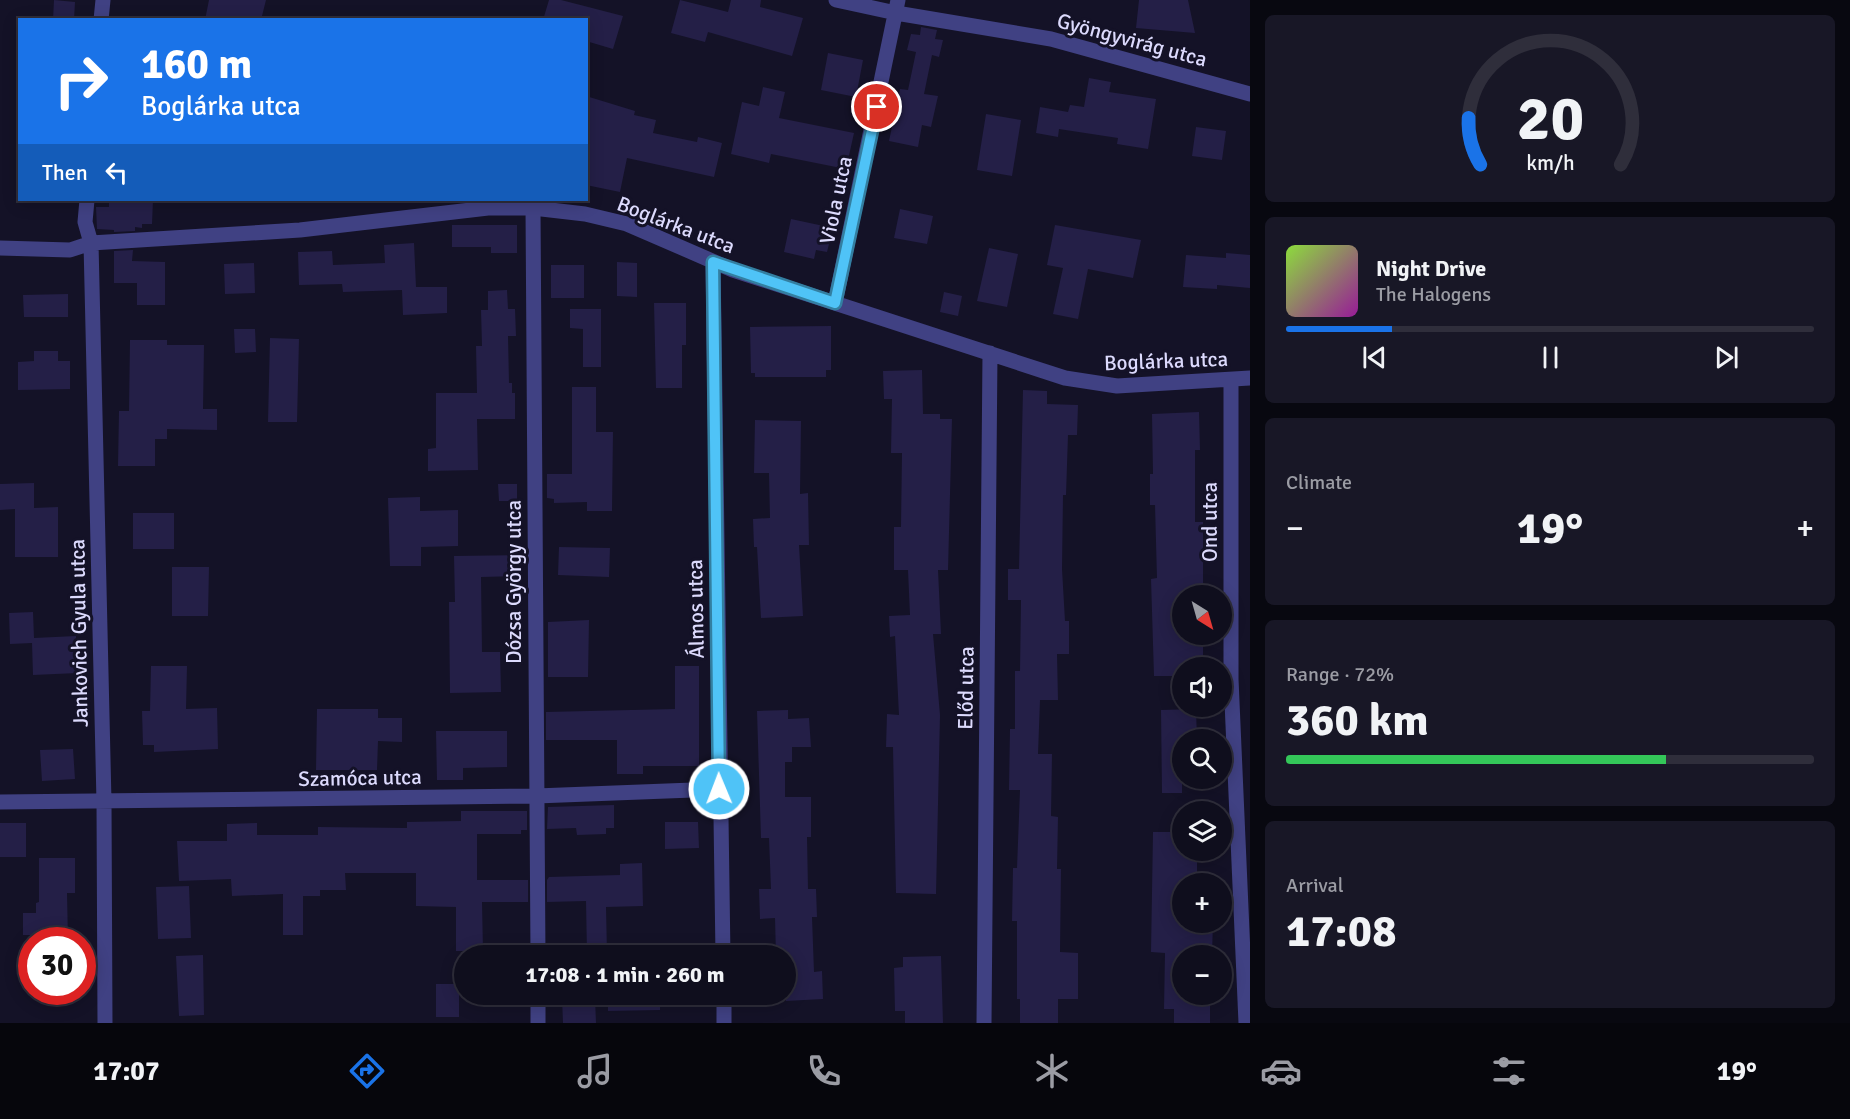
<!DOCTYPE html>
<meta charset="utf-8">
<style>
:root{--surface:#0f0e1d;--page:#181726;--text:#f1f3f6;--muted:#9b9ca4;--line:#2f2e3b;--accent:#1a73e8}
body{margin:0;font-family:Signika,sans-serif;background:var(--page);color:var(--text);height:100vh;display:flex;flex-direction:column;font-size:22px;white-space:nowrap}
*{box-sizing:border-box;margin:0}
p{font-size:20px;color:var(--muted)}
.icon{flex:none;width:33px;height:33px;fill:none;stroke:currentColor;stroke-width:2;stroke-linecap:round;stroke-linejoin:round}
.map{position:relative;flex:1;overflow:hidden}
.details{display:flex;flex-direction:column;gap:15px;padding:15px;background:#080810;width:600px}
.details>*{flex:none}
.top-card{position:absolute;left:18px;top:18px;width:570px;height:183px;border-radius:0px;box-shadow:0 3px 15px #0003,0 0 0 2px var(--line);background:#1a73e8;color:#fff;overflow:hidden}
.needle{width:39px;rotate:143deg}
.controls{position:absolute;left:1172px;top:585px;display:grid;gap:12px}
.controls a{display:grid;place-items:center;width:60px;height:60px;border-radius:50%;background:var(--surface);box-shadow:0 3px 15px #0003,0 0 0 2px var(--line);font-size:30px}
.speed{position:absolute;left:18px;top:927px;display:flex;gap:12px;font-size:30px;font-weight:700;text-align:center}
.speed>*{display:grid;place-content:center;width:78px;height:78px;border-radius:50%;background:var(--surface);box-shadow:0 3px 15px #0003,0 0 0 2px var(--line);line-height:1}
.speed .limit{border:9px solid #d22;background:#fff;color:#111}
.pin{position:absolute;display:grid;place-items:center;width:51px;height:51px;color:#fff;margin:-26px;border:3px solid #fff;border-radius:50%;box-shadow:0 2px 6px #0007}
.me{position:absolute;width:66px;margin:-33px;rotate:359deg;stroke-linejoin:round;filter:drop-shadow(0 0 4px #0008)}
.turn{display:flex;align-items:center;gap:21px;height:126px;padding:0 24px;font-size:27px}
.turn .icon{width:78px;height:78px;stroke-width:2.5}
.turn b{display:block;font-size:42px;line-height:51px}
.then{display:flex;align-items:center;height:57px;padding:0 24px;background:#0003;gap:12px;font-size:22px}
.big{font-size:45px;font-weight:800;line-height:1.1}
.details .widget{flex:1;display:flex;flex-direction:column;justify-content:center;gap:9px;min-width:0;padding:0 21px;border-radius:9px;background:var(--page)}
.details .dial{align-items:center;gap:0}
.dial svg{height:156px;overflow:visible;fill:none;stroke:var(--line);stroke-width:7;stroke-linecap:round;text-anchor:middle}
.dial text{fill:var(--text);stroke:none}
.song{display:flex;align-items:center;gap:18px}
.cover{width:72px;height:72px;border-radius:9px;background:linear-gradient(135deg,hsl(90 70% 55%),hsl(300 70% 35%))}
.played{height:6px;border-radius:3px;background:linear-gradient(90deg,var(--accent) 20%,var(--line) 20%)}
.keys{display:flex;justify-content:space-around;direction:ltr}
.heat{display:flex;justify-content:space-between;align-items:center;font-size:33px;direction:ltr}
.charge{height:9px;border-radius:4px;background:linear-gradient(90deg,#34c759 72%,var(--line) 0)}
.trip{position:absolute;left:454px;top:945px;width:342px;height:60px;border-radius:30px;background:var(--surface);box-shadow:0 3px 15px #0003,0 0 0 2px var(--line);font-weight:800;line-height:60px;text-align:center}
.tabs{display:flex;height:96px;justify-content:space-around;align-items:center;background:#06060c;color:var(--muted)}
.tabs .icon{width:42px;height:42px}
.tabs .current{color:var(--accent)}
.tabs b{font-size:27px;color:var(--text)}
main{display:flex;flex:1;min-height:0}
.map>svg:first-child{display:block}
.building{fill:#241f47}
.lines{fill:none;stroke-linecap:round;stroke-linejoin:round}
.minor{stroke:#404183;stroke-width:15}
.route-casing{stroke:#337fa1;stroke-width:15}
.route{stroke:#4fc3f7;stroke-width:10}
.labels{text-anchor:middle;stroke-width:6;stroke-linejoin:round;paint-order:stroke}
.street-label{font-size:21px;fill:#dcdafd;stroke:#141227}
</style>
<main>
<div class="map">
<svg width="1250" height="1023" viewBox="0 0 1250 1023">
<rect width="100%" height="100%" fill="#141227"/>
<path class="building" d="M54 0 75 2 74 20H53Z
M209 0H266L261 20H205Z
M549 0H561L623 16 613 49 586 41V20H543Z
M680 0 728 12 731 0H761L760 7 803 18 792 56 708 32 705 42 671 33Z
M1139 0H1188L1195 33 1136 28Z
M921 27 937 30 935 39 943 40 939 57 932 55 924 94 938 96 931 127 922 125 918 147 889 141 900 89 908 90 916 52 907 50 911 34 920 35Z
M828 53 863 60 856 97 821 90Z
M1089 78 1111 82 1109 92 1156 99 1148 149 1117 144 1118 138 1059 129 1058 137 1036 133 1040 107 1068 112 1070 105 1084 107Z
M763 87 785 92 779 118 854 133 846 169 771 154 769 163 731 154 742 102 759 106Z
M586 96 635 111 634 115 656 120 653 133 697 142 698 137 722 143 714 177 627 158 620 192 586 185Z
M986 114 1021 120 1012 176 977 170Z
M1196 127 1226 131 1222 160 1192 156Z
M109 200H153L152 224H142V228L135 227V231L114 232V230L97 229 96 207H109Z
M900 209 933 216 927 244 894 238Z
M791 219 833 228 827 252 816 250 814 259 784 252Z
M452 225H517V253H491V247H452Z
M1055 225 1141 240 1133 278 1088 269 1078 319 1053 314 1063 268 1047 265Z
M414 243 416 287H447V313L403 315 402 290 343 292 342 284 299 285 298 252 332 251 333 265 385 263 384 245Z
M989 248 1018 254 1007 307 977 301Z
M133 250 132 261 165 262V305H137V283H114V251Z
M1226 253 1250 255V288L1217 285V289L1183 287 1186 255 1226 258Z
M617 262 637 263V297L617 296Z
M254 263 255 293 225 294 224 264Z
M551 265H584V298H551Z
M507 290 508 309H515L516 336H508L509 383H512V393H515V419H477L478 470 428 471V449L436 448V393H477L476 346H482L481 310H488V291Z
M944 292 962 296 958 316 940 312Z
M68 294V317H24L23 295Z
M654 303H686V345H682V388H656Z
M570 309H601V367H583V329L570 328Z
M831 326V370H826V377H755V373H751L750 327Z
M234 329H255L256 352 235 353Z
M270 338 299 339 297 422H268Z
M130 340H167V345H204L203 409H217V430L167 429V439H155V466H118L119 411H129Z
M34 351H58V361H70V389L18 390V362L34 361Z
M922 370 923 414H940V419H952L948 570H938L941 634H933L940 715 936 894 896 893 893 747H886L887 714 899 715 895 636 890 637 889 616 910 615 908 570H894V527H901L902 453H891L892 399H884L883 371Z
M572 387H596V432H613L612 511H587V502L554 503V499L547 498V474H572Z
M1023 390 1047 391V404L1078 405 1077 435H1068L1066 495H1063L1062 569 1065 621H1069V654H1057L1058 700H1040L1038 754H1052L1051 816 1058 817 1057 869H1061L1060 952 1078 953V999H1058V1023H1020V999H1017V921H1012L1013 868H1017L1020 790H1009L1010 729H1015V671H1020L1021 600H1008V569H1019Z
M1199 412 1200 450H1195V522H1203V596H1182V636H1203V668H1182V676H1154L1151 579 1157 578 1155 505H1150V474H1153L1152 414Z
M755 420 801 421 800 494 808 493 809 545H799L803 616 761 618 757 547H754L753 519 770 518 769 473H754Z
M34 483V508L58 507V557H15V509L0 510V484Z
M498 484H517V501H499Z
M420 497V511L458 510V546L421 547V566H390L388 498Z
M133 513H174V549H133Z
M559 547 610 548 609 577 558 575Z
M518 555 519 576 481 577 482 652H500L501 692 450 693 449 602H455L454 556Z
M172 567H209L208 616H172Z
M33 612 34 638 76 636 78 673 33 675 32 643 10 644 9 613Z
M589 620 588 677H548V622Z
M151 666H187L186 709 217 708 218 749 154 752V745H143L142 711H150Z
M675 666H699V766H643V774H617V740H546V712L675 709Z
M317 709H378V718H402V742L378 741 377 770H316Z
M1196 709 1197 740H1182V793H1162L1161 710Z
M788 710V719L809 718 811 747H792V762H785V797H811V837H807L808 889H816L817 917H812L814 972 822 971 823 999 786 1001V956H776L775 918 760 919 759 889H771L769 838H761L757 711Z
M436 731H507V767L463 768V780H437Z
M73 749 75 779 42 781 40 750Z
M614 805V828H606V834L577 835 576 828 547 829 548 807Z
M461 811H527V830H521V834H477V880H528V902H482L483 951H456V907L416 906V873H345L346 890H320V896H303V935H283V894L232 896 231 879 179 881 177 841H227V824L257 823V835H318V827L407 828V822L461 821Z
M665 822H698L699 848 665 849Z
M0 823H26V857H0Z
M1153 832H1182V850H1197V882H1182V922H1213L1212 954 1182 953V994H1210V1023H1174V1009H1164L1165 953 1151 952Z
M39 858H75V893H67L68 940H48V935H23V913H36V903L39 902Z
M642 863 643 906 606 907 607 953 587 954 586 901 547 902V880L549 877 620 875V864Z
M189 886 191 938 158 939 156 887Z
M203 955 204 1015 179 1016 176 956Z
M941 956 943 1023H905V1011H895L894 968 903 967V957Z
M436 984H459V1017H436Z
M608 994H660V1010L608 1011Z
M595 997 596 1023H563L562 998Z"/>
<g class="lines">
<path class="minor" d="M836 0 896 13 1051 39 1250 94
M101 20 103 0
M87 200 85 222 91 243 104 802 105 1023
M533 208 538 956
M0 248 70 250 91 243 300 230 488 208H533L585 214 627 224 733 270 1065 378 1117 386 1250 378
M713 262 723 956
M835 303 898 0
M1231 380V679L1246 1023
M0 802 536 796 719 789
M538 994V1023
M724 994V1023
M984 1023 990 353"/>
</g>
<g class="lines">
<defs>
<path id="route" d="M719 789 713 262 835 303 877 107"/>
</defs>
<use href="#route" class="route-casing"/>
<use href="#route" class="route"/>
</g>
<g class="labels">
<g class="street-label">
<text transform="translate(1132 40) rotate(15)" y="7">Gyöngyvirág utca</text>
<text transform="translate(836 200) rotate(-78)" y="7">Viola utca</text>
<text transform="translate(676 225) rotate(21)" y="7">Boglárka utca</text>
<text transform="translate(1166 361) rotate(-2)" y="7">Boglárka utca</text>
<text transform="translate(1210 522) rotate(-90)" y="7">Ond utca</text>
<text transform="translate(514 582) rotate(-90)" y="7">Dózsa György utca</text>
<text transform="translate(696 609) rotate(-91)" y="7">Álmos utca</text>
<text transform="translate(79 633) rotate(-91)" y="7">Jankovich Gyula utca</text>
<text transform="translate(966 688) rotate(-89)" y="7">Előd utca</text>
<text transform="translate(360 778) rotate(-1)" y="7">Szamóca utca</text>
</g>
</g>
</svg>
<div class="controls">
<a><svg class="needle" viewBox="-14 -14 28 28"><path d="M0-13l5 13h-10z" fill="#e53935"/><path d="M0 13l5-13h-10z" fill="#9b9ca4"/></svg></a>
<a><svg class="icon" aria-label="sound" viewBox="0 0 24 24"><path d="M4 9h4l5-4v14l-5-4H4zM17 9q2 3 0 6"/></svg></a>
<a><svg class="icon" aria-label="search" viewBox="0 0 24 24"><circle cx="10" cy="10" r="6"/><path d="M15 15l6 6"/></svg></a>
<a><svg class="icon" aria-label="layers" viewBox="0 0 24 24"><path d="M12 4l9 5-9 5-9-5zM3 14l9 5 9-5"/></svg></a>
<a>+</a>
<a>−</a>
</div>
<div class="speed"><div class="limit">30</div></div>
<div class="pin" style="left:877px;top:107px;background:#d93025"><svg class="icon" aria-label="arrive" viewBox="0 0 24 24"><path d="M6 21V4h12l-3 4 3 4H6"/></svg></div>
<svg class="me" style="left:719px;top:789px" viewBox="-20 -20 40 40"><circle r="17" fill="#4fc3f7" stroke="#fff" stroke-width="3"/><path d="M0-11L8 9 0 5-8 9z" fill="#fff"/></svg>
<div class="trip">17:08 · 1 min · 260 m</div>
<div class="top-card">
<div class="turn"><svg class="icon" aria-label="right" viewBox="0 0 24 24"><path d="M7 20v-9h11M14 6l5 5-5 5"/></svg><div><b>160 m</b>Boglárka utca</div></div>
<div class="then">Then<svg class="icon" aria-label="left" viewBox="0 0 24 24"><path d="M17 20v-9H6M10 6l-5 5 5 5"/></svg></div>
</div>
</div>
<section class="details">
<div class="widget dial"><svg viewBox="0 0 100 80">
<path d="M14 69A42 42 0 1 1 86 69"/>
<path d="M14 69A42 42 0 0 1 8 45" stroke="#1a73e8"/>
<text x="50" y="56" font-size="32" font-weight="700">20</text>
<text x="50" y="72" font-size="11">km/h</text>
</svg></div>
<div class="widget">
<div class="song"><i class="cover"></i><div><b>Night Drive</b><p>The Halogens</p></div></div>
<div class="played"></div>
<div class="keys"><svg class="icon" aria-label="previous" viewBox="0 0 24 24"><path d="M18 5L8 12l10 7zM5 5v14"/></svg><svg class="icon" aria-label="pause" viewBox="0 0 24 24"><path d="M8 5v14M16 5v14"/></svg><svg class="icon" aria-label="next" viewBox="0 0 24 24"><path d="M6 5l10 7-10 7zM19 5v14"/></svg></div>
</div>
<div class="widget"><p>Climate</p>
<div class="heat"><a>−</a><b class="big">19°</b><a>+</a></div>
</div>
<div class="widget"><p>Range · 72%</p><b class="big">360 km</b><div class="charge"></div></div>
<div class="widget"><p>Arrival</p><b class="big">17:08</b></div>
</section>
</main>
<nav class="tabs">
<b>17:07</b>
<svg class="icon current" aria-label="directions" viewBox="0 0 24 24"><path d="M12 3l9 9-9 9-9-9zM9 14v-3h6M13 9l2 2-2 2"/></svg>
<svg class="icon" aria-label="music" viewBox="0 0 24 24"><path d="M9 18V5l10-2v13"/><circle cx="6" cy="18" r="3"/><circle cx="16" cy="16" r="3"/></svg>
<svg class="icon" aria-label="phone" viewBox="0 0 24 24"><path d="M5 4h4l2 5-3 2q2 4 5 5l2-3 5 2v4C11 20 4 13 5 4z"/></svg>
<svg class="icon" aria-label="climate" viewBox="0 0 24 24"><path d="M12 3v18M4 7l16 10M4 17L20 7"/></svg>
<svg class="icon" aria-label="car" viewBox="0 0 24 24"><path d="M5 17H2v-5l4-1 3-4h7l3 4 3 1v5h-3M9 17h6M6 11h13"/><circle cx="7" cy="17" r="2"/><circle cx="17" cy="17" r="2"/></svg>
<svg class="icon" aria-label="filters" viewBox="0 0 24 24"><path d="M4 7h16M4 17h16"/><circle cx="9" cy="7" r="2"/><circle cx="15" cy="17" r="2"/></svg>
<b>19°</b>
</nav>
